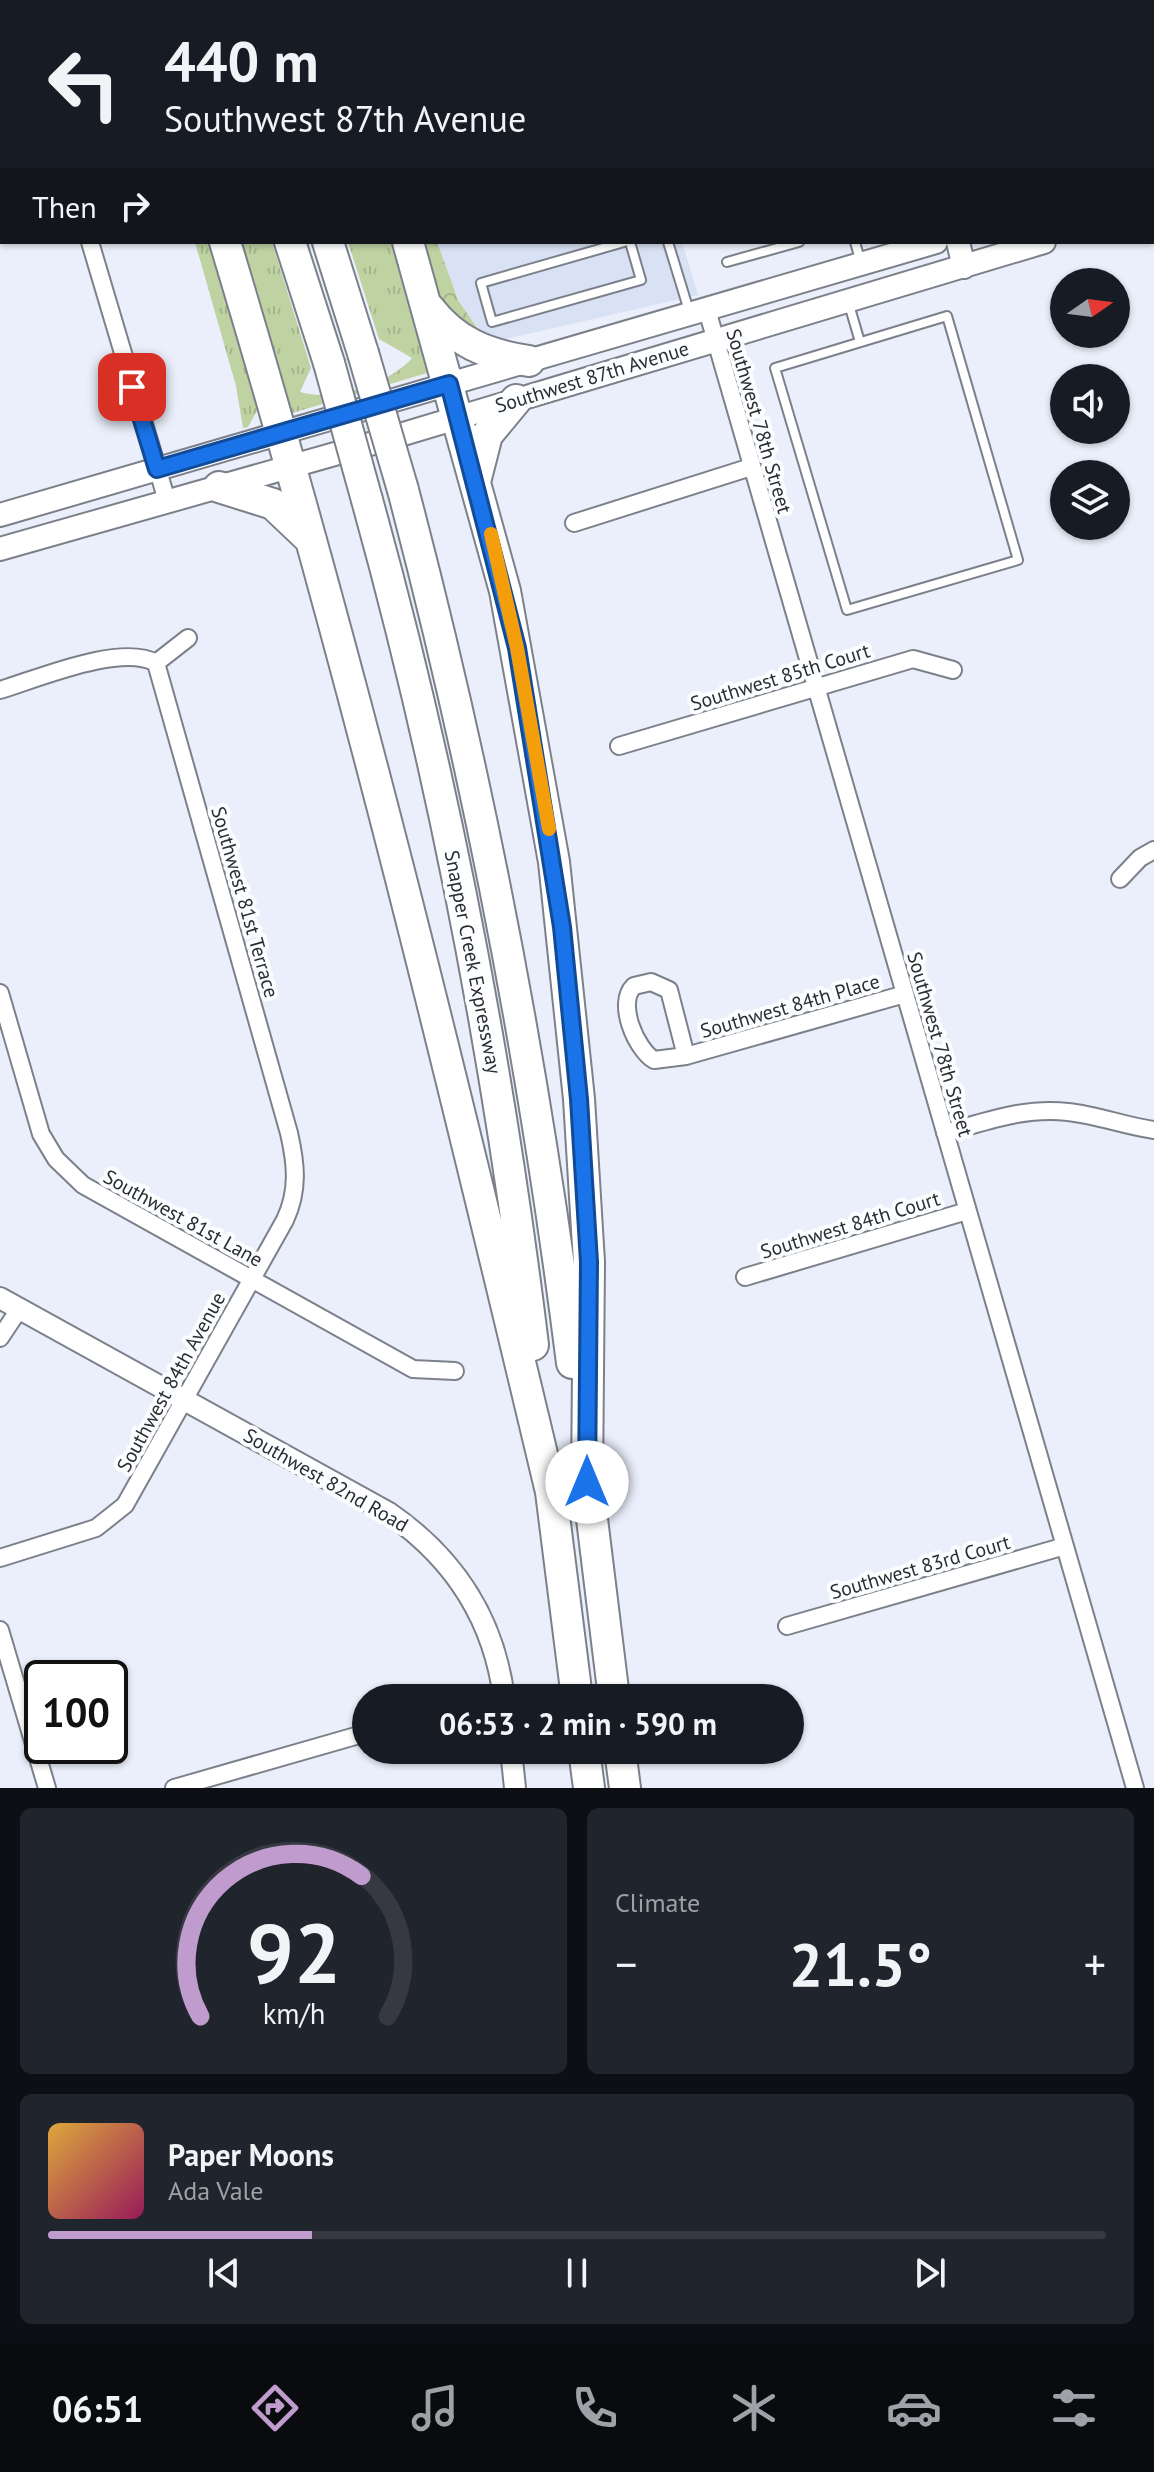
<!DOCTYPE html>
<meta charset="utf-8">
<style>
:root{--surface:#171b24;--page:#20242c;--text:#f1f3f6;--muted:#9ea1a6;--line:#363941;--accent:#c09bce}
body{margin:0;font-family:"PT Sans",sans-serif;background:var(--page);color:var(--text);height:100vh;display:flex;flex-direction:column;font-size:30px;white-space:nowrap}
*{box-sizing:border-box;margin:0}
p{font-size:26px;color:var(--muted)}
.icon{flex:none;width:44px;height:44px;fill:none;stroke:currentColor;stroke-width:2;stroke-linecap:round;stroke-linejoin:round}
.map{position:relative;height:1788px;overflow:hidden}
.panel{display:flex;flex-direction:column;gap:20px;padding:20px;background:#0d0f14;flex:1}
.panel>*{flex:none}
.hud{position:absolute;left:0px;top:0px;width:1154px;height:244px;box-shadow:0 2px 6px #0004;background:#171b24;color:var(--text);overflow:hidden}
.needle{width:52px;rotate:76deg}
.buttons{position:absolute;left:1050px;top:268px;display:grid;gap:16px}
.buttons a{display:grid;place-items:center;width:80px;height:80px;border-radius:50%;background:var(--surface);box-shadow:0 2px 6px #0004;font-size:40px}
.speed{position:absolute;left:24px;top:1660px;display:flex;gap:16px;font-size:40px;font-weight:700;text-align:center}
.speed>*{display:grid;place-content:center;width:104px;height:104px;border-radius:50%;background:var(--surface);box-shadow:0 2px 6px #0004;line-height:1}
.speed .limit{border:4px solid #111;border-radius:12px;background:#fff;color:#111}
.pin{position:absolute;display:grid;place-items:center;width:68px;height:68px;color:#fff;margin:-34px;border-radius:16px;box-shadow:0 4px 12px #0006}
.me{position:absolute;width:88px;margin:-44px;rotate:0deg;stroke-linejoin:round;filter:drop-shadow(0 0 6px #0008)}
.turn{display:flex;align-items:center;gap:28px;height:168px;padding:0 32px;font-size:36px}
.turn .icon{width:104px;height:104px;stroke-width:2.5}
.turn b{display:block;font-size:56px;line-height:68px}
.then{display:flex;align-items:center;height:76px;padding:0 32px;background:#0003;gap:16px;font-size:30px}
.big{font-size:60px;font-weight:700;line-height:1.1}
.panel .card{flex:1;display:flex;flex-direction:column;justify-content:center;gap:12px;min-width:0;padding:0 28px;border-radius:12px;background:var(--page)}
.panel .dial{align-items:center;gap:0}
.dial svg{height:208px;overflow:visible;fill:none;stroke:var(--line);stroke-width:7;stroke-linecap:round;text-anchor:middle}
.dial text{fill:var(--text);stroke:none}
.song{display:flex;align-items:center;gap:24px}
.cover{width:96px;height:96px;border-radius:12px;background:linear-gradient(135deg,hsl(40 70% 55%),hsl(330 70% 35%))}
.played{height:8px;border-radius:4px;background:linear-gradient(90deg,var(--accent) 25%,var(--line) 25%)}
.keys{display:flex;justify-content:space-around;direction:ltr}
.heat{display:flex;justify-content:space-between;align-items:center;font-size:44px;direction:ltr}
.panel .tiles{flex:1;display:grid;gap:20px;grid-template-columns:1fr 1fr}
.card:last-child{grid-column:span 2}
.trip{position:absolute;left:352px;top:1684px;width:452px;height:80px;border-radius:40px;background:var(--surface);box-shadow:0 2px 6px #0004;font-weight:700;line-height:80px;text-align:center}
.menu{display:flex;height:128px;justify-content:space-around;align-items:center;background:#090b0e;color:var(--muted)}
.menu .icon{width:56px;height:56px}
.menu .selected{color:var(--accent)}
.menu b{font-size:36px;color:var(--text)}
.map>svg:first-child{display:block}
.built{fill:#d9e2f4}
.grass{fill:url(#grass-tufts)}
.forest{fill:url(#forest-crowns)}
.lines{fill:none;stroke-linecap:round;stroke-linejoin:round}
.service-casing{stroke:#7b808a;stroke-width:12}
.minor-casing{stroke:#7b808a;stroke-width:20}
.tertiary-casing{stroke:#7b808a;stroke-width:24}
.secondary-casing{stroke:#7b808a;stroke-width:26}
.motorway-casing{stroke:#7b808a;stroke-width:34}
.service{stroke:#fff;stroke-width:8}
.minor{stroke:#fff;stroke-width:16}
.tertiary{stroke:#fff;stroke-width:20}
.secondary{stroke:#fff;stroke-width:22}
.motorway{stroke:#fff;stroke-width:30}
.motorway-bridge-casing{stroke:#7b808a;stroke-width:34;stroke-linecap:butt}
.motorway-bridge{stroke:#fff;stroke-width:30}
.route-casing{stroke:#114b97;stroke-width:20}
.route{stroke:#1a73e8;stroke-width:14}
.slow{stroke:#f59e0b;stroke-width:14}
.labels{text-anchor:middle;stroke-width:8;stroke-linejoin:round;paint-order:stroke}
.street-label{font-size:20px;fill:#2b2d31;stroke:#fbfdff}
</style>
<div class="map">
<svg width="1154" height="1788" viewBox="0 0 1154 1788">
<defs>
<pattern id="grass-tufts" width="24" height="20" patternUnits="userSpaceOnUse" patternTransform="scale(2)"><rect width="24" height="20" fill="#bfd2a2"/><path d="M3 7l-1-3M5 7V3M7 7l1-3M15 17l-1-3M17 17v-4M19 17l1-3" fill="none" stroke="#a4b58c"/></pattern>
<pattern id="forest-crowns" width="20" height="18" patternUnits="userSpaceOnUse" patternTransform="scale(2)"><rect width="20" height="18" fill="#bfd2a2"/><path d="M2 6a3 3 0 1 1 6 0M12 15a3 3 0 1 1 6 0" fill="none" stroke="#a4b58c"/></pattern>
</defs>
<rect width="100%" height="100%" fill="#eaeffb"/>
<path class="built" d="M889 0H1154V161L1152 2Z
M437 242H682L698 295 502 340 481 334 474 327 448 280Z"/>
<path class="grass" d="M195 242H213L259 407 248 427 243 428 236 386Z
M240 242H272L311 368 300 392C333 402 390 384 412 358L379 339 348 242H399L434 371 289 414Z"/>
<path class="forest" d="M420 242H437L458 300 481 334 440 307Z"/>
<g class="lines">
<defs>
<path id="service" d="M509 0 510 2
M553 0V2
M592 0V2
M624 242 481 283 492 322 641 280 630 242
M668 242 690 314
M855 242 861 263
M727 262 799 242
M848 301 860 342
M947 316 1018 560 847 610 775 368Z"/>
<path id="minor" d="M18 0 19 2
M1142 0V2
M1152 34 1154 40
M90 242 167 501
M707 310 1135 1788
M574 523 751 467
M156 663 188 638
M0 690C37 679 121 643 156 663
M619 746 913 659 953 670
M1120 879 1140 858 1154 850
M0 993 41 1134 56 1159 83 1185 413 1369 455 1371
M686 1056 654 1060C636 1049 616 1003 634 986L651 982 669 990 686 1056 905 994
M945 1133C986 1121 1026 1107 1068 1112 1097 1115 1125 1126 1154 1130
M745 1277 967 1211
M0 1338 18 1311
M0 1558 96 1528 125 1505 285 1220C299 1190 296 1164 289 1133L156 663
M787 1626 1065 1546
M0 1630 47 1788
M486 1698 504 1693
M174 1788 366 1733"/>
<path id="tertiary" d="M0 1298 389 1513C454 1558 494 1619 504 1698
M511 1750 515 1788"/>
<path id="secondary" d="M1152 175 1154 174
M1152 208H1154
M958 242 964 267
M0 515 936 242
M0 549 370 444 1044 242"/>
<path id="motorway" d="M158 0 159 2
M211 0V2
M249 0 250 2
M328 0 329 2
M225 242C350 656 452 1076 552 1496
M290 242 329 363
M328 242 363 353
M408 242 505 591 554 862 579 1099 589 1262 587 1482
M429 308C455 342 487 355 529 361
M476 478 487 435 516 400
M219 487 273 504 311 540
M403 490C479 778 535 1068 572 1363
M367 500C444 777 498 1060 533 1345
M585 1462 614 1698
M549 1476 577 1698
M584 1750 589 1788
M620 1750 625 1788"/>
</defs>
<use href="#service" class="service-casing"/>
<use href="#minor" class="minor-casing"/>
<use href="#tertiary" class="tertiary-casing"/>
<use href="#secondary" class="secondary-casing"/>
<use href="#motorway" class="motorway-casing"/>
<use href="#service" class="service"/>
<use href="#minor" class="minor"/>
<use href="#tertiary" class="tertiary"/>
<use href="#secondary" class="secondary"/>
<use href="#motorway" class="motorway"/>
<defs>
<path id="motorway-bridge" d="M363 353 403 490
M329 363 367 500"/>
</defs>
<use href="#motorway-bridge" class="motorway-bridge-casing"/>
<use href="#motorway-bridge" class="motorway-bridge"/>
</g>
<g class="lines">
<defs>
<path id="route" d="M132 387 157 469 449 384 517 648 562 927 579 1099 589 1262 587 1482"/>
</defs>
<use href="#route" class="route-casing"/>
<use href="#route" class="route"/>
<path class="slow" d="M491 534 517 648 549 829"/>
</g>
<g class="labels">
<g class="street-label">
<text transform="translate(592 377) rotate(-17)" y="7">Southwest 87th Avenue</text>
<text transform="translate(759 421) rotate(74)" y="7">Southwest 78th Street</text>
<text transform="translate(780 677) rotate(-17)" y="7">Southwest 85th Court</text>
<text transform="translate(245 902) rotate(74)" y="7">Southwest 81st Terrace</text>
<text transform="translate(473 962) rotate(79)" y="7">Snapper Creek Expressway</text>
<text transform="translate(790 1006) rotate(-16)" y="7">Southwest 84th Place</text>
<text transform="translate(940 1044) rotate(74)" y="7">Southwest 78th Street</text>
<text transform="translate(183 1218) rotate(29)" y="7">Southwest 81st Lane</text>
<text transform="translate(850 1225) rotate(-17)" y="7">Southwest 84th Court</text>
<text transform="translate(171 1382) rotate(-61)" y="7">Southwest 84th Avenue</text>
<text transform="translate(326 1480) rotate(30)" y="7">Southwest 82nd Road</text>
<text transform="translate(920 1567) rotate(-16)" y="7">Southwest 83rd Court</text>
</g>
</g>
</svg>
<div class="buttons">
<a><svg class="needle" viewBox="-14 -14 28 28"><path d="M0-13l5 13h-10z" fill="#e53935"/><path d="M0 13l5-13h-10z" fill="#9ea1a6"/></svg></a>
<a><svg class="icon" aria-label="sound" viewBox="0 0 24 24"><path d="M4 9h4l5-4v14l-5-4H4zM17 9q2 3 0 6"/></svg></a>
<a><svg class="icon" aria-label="layers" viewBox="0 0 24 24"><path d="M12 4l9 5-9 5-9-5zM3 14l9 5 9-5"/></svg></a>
</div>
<div class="speed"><div class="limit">100</div></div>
<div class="pin" style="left:132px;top:387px;background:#d93025"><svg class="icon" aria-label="arrive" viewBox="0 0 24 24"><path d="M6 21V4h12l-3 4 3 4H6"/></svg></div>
<svg class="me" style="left:587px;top:1482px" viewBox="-20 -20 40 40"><circle r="19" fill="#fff"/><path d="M0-13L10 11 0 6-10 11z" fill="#1a73e8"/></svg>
<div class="trip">06:53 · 2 min · 590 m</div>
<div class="hud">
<div class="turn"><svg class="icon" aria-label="left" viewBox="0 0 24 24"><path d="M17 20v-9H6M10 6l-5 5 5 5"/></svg><div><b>440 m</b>Southwest 87th Avenue</div></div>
<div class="then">Then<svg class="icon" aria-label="right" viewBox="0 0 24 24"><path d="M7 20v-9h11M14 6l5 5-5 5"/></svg></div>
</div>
</div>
<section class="panel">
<div class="tiles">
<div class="card dial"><svg viewBox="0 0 100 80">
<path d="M14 69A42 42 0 1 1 86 69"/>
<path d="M14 69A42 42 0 0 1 76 15" stroke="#c09bce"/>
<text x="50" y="56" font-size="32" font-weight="700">92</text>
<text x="50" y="72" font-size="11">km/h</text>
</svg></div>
<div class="card"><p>Climate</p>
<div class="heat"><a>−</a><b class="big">21.5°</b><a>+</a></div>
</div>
<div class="card">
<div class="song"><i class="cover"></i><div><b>Paper Moons</b><p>Ada Vale</p></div></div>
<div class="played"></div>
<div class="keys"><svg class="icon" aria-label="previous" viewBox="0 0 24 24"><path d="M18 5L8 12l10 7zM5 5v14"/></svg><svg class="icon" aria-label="pause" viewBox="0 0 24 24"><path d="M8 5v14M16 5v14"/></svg><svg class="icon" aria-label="next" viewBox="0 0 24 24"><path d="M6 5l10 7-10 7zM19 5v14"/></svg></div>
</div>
</div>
</section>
<nav class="menu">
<b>06:51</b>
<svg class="icon selected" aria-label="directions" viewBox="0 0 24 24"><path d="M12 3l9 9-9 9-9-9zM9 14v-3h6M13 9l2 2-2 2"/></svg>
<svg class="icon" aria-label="music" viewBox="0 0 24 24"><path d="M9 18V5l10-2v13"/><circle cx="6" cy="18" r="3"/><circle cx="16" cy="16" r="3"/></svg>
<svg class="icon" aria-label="phone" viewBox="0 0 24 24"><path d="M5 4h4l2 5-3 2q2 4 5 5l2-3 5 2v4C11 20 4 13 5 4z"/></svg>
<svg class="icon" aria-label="climate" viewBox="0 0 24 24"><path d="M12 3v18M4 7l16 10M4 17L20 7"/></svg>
<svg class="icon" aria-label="car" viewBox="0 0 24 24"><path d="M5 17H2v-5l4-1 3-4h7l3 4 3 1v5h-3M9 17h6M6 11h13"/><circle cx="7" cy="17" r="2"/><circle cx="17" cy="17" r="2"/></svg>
<svg class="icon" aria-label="filters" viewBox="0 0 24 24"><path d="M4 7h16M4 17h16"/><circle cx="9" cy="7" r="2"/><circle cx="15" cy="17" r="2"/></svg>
</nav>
